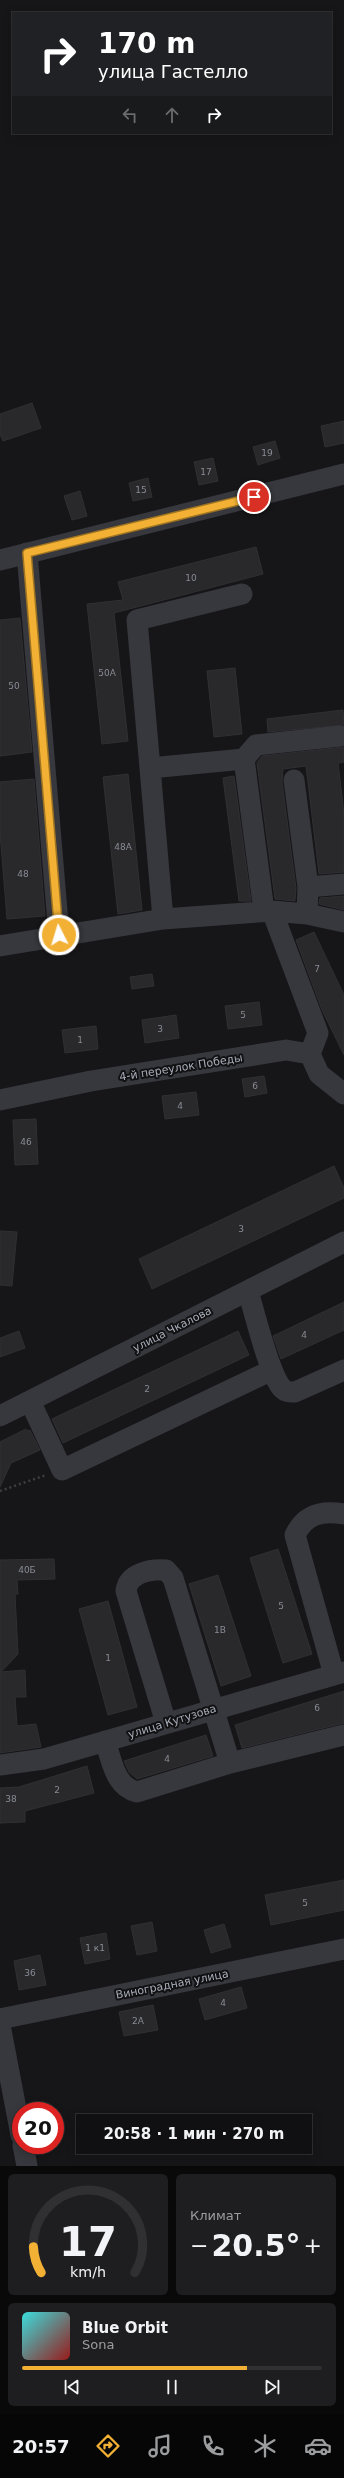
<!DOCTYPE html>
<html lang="ru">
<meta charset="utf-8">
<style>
:root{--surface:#101012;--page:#1e1e20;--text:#f1f3f6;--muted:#9c9d9f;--line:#303032;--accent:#f2b134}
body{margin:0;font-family:"DejaVu Sans",sans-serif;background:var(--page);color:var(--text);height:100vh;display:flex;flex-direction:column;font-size:15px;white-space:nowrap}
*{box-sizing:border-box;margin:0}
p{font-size:13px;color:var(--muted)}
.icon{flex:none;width:22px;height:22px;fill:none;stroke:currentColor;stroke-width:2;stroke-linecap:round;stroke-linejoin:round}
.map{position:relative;height:2166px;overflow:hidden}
.side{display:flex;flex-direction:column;gap:8px;padding:8px;background:#09090a;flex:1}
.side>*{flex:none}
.banner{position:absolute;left:12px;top:12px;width:320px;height:122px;border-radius:0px;box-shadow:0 2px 10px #0003,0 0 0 1px var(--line);background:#202124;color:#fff;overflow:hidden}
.speed{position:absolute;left:12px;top:2102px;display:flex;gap:8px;font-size:20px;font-weight:700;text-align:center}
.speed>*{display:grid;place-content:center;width:52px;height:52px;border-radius:50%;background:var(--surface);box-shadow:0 2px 10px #0003,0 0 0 1px var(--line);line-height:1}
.speed .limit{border:6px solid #d22;background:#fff;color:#111}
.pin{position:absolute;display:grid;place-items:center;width:34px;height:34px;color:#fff;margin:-17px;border:2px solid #fff;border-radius:50%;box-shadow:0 1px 4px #0007}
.me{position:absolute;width:44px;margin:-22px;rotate:355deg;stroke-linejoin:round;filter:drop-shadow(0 0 3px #0008)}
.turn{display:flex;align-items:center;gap:14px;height:84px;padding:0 20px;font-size:18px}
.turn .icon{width:52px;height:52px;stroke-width:2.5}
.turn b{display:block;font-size:28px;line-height:34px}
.lanes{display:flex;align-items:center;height:38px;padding:0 20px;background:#0003;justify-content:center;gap:20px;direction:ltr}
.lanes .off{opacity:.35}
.big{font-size:30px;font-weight:800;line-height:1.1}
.side .widget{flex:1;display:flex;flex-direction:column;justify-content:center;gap:6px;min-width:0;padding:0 14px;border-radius:6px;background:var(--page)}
.side .dial{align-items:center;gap:0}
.dial svg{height:104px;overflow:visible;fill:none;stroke:var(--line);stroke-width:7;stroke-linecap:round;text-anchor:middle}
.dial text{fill:var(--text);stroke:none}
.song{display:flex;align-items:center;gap:12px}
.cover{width:48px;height:48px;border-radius:6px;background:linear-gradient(135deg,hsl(180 70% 55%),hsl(0 70% 35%))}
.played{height:4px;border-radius:2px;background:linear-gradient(90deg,var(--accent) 75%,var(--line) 75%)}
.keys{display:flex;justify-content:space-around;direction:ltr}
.heat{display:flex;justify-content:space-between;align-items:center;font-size:22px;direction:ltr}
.side .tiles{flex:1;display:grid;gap:8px;grid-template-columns:1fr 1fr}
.widget:last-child{grid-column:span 2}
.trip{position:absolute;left:76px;top:2114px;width:236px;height:40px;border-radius:0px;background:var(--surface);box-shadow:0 2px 10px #0003,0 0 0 1px var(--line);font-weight:800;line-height:40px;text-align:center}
.tabs{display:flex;height:64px;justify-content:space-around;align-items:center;background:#060607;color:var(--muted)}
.tabs .icon{width:28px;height:28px}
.tabs .active{color:var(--accent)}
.tabs b{font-size:18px;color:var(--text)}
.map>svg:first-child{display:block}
.building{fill:#29292c;stroke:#303034}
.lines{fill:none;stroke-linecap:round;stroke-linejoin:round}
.path{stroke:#3d3f44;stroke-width:2.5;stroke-dasharray:2 3;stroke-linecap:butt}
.minor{stroke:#37383d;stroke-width:21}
.route-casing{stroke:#9d7322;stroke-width:10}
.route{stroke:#f2b134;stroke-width:7}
.labels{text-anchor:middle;stroke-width:4;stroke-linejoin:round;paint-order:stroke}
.number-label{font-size:9px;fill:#888b94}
.street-label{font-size:11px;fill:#a8adb8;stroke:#111113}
</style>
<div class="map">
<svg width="344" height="2166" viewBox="0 0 344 2166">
<rect width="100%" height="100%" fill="#161618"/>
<path class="building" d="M32 403 41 428 3 441 0 434V414Z
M344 421V443L325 447 321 426Z
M275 441 280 458 258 465 253 447Z
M213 458 218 481 199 485 194 462Z
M148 478 152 497 133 501 129 483Z
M80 491 87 516 72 520 64 496Z
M256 547 263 574 114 613 128 741 102 744 87 604 123 600 118 582Z
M20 618 32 752 0 756V620Z
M235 668 242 734 214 737 207 671Z
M343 710 344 725 268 732 267 719Z
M344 747V762L338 763 344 814V872L319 874 306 766 283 769 282 782 296 888 295 901 275 899 257 763 262 756Z
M128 774 142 910 118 914 103 777Z
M234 776 251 901H239L223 778Z
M34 779 45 916 7 919 0 833V782Z
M344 896V910L319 904 320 898Z
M314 932 344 995V1055L322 1010 296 940Z
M152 974 154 986 132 989 130 977Z
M259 1002 262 1025 228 1029 225 1006Z
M176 1015 179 1038 145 1043 142 1020Z
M96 1026 98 1049 65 1053 62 1030Z
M264 1076 267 1093 245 1097 242 1079Z
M196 1092 199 1115 165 1119 162 1096Z
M36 1119 38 1164 15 1165 13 1120Z
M334 1166 344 1188V1198L152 1289 139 1259Z
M0 1231 17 1232 12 1286 0 1285Z
M344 1302V1330L281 1359 273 1336Z
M19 1331 25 1348 0 1357V1338Z
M238 1331 249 1355 63 1443 52 1419Z
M26 1429 27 1431 30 1430 40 1450 11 1463 0 1487V1442Z
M278 1549 312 1654 283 1663 250 1558Z
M54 1559 55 1579 17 1580 18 1594H15L18 1654 1 1672 25 1670 26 1697H15L17 1726 36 1724 41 1747 0 1753V1560Z
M218 1575 251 1676 221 1686 189 1584Z
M108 1601 137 1707 108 1715 79 1609Z
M344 1691V1723L242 1748 235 1725Z
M206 1735 213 1756 137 1779 129 1772 124 1761Z
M87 1766 94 1793 25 1811V1822L0 1823V1788L19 1787Z
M344 1880V1910L271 1925 265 1895Z
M152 1922 157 1951 137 1955 131 1926Z
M224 1924 231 1947 211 1953 204 1930Z
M106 1933 110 1959 85 1964 80 1938Z
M40 1955 46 1985 19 1990 14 1961Z
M241 1987 247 2008 205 2020 199 1999Z
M153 2005 158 2030 124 2036 119 2012Z"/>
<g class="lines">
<path class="path" d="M0 1491 46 1475"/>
<path class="minor" d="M27 553 59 935
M0 560 344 474
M244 759 256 745 340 736
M150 768 137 620 242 594
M294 780 308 887 307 914
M308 887 344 884
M272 911 307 914 344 922
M163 919 150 768 244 759 264 911
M0 946 163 919 272 911 318 1033 310 1054
M0 1100 91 1081 286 1050 310 1054 319 1074 344 1094
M248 1291C255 1314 268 1370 281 1387 285 1392 289 1392 295 1392L344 1370
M30 1401 62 1470 272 1370
M0 1416 344 1242
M334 1675 295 1535C305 1514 322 1510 344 1514
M166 1723 126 1591C128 1573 150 1569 166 1570L173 1578 230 1763
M105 1741C112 1761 115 1787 137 1792L230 1763 344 1735
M0 1765 44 1759 344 1672
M0 2019 344 1949
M0 2025 21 2135
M23 2145 27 2166"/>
</g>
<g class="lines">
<defs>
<path id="route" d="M59 935 27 553 254 497"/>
</defs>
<use href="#route" class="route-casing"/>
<use href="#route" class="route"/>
</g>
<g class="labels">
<g class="number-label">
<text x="267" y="456">19</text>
<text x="206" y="475">17</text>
<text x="141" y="493">15</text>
<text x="191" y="581">10</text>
<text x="107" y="676">50А</text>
<text x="14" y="689">50</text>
<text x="123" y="850">48А</text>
<text x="23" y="877">48</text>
<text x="317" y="972">7</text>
<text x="243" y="1018">5</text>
<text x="160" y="1032">3</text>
<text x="80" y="1043">1</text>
<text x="255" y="1089">6</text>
<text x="180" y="1109">4</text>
<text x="26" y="1145">46</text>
<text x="241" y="1232">3</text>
<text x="304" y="1338">4</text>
<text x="147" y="1392">2</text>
<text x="27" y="1573">40Б</text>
<text x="281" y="1609">5</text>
<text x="220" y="1633">1В</text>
<text x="108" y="1661">1</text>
<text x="317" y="1711">6</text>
<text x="167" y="1762">4</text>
<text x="57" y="1793">2</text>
<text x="11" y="1802">38</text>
<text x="305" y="1906">5</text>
<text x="95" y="1951">1 к1</text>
<text x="30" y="1976">36</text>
<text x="223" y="2006">4</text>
<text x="138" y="2024">2А</text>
</g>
<g class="street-label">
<text transform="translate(181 1067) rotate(-9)" y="4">4-й переулок Победы</text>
<text transform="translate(172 1329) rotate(-27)" y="4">улица Чкалова</text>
<text transform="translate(172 1721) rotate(-17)" y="4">улица Кутузова</text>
<text transform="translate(172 1984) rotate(-11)" y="4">Виноградная улица</text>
</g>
</g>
</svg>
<div class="speed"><div class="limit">20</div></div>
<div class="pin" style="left:254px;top:497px;background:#d93025"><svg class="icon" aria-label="arrive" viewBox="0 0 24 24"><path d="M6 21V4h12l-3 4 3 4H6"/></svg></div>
<svg class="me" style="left:59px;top:935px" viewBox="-20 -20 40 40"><circle r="17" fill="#f2b134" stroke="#fff" stroke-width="3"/><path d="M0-11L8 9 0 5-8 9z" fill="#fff"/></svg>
<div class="trip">20:58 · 1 мин · 270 m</div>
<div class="banner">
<div class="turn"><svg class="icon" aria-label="right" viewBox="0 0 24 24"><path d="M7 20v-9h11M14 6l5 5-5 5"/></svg><div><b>170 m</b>улица Гастелло</div></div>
<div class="lanes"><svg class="icon off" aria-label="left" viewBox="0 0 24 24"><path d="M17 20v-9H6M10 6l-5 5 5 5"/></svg><svg class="icon off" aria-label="ahead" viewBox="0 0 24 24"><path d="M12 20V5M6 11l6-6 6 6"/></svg><svg class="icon" aria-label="right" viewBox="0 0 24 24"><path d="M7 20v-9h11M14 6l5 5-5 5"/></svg></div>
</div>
</div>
<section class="side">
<div class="tiles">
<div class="widget dial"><svg viewBox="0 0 100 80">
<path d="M14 69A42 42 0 1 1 86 69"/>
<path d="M14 69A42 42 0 0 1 8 49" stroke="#f2b134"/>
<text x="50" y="56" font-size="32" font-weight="700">17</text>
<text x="50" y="72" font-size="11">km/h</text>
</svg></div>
<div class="widget"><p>Климат</p>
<div class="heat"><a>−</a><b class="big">20.5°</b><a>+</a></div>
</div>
<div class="widget">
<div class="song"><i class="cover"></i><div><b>Blue Orbit</b><p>Sona</p></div></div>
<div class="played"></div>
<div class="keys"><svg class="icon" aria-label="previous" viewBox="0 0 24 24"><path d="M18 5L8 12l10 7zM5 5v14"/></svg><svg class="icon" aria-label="pause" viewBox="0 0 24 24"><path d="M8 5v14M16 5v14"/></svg><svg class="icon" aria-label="next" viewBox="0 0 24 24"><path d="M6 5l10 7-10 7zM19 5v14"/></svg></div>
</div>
</div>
</section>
<nav class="tabs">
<b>20:57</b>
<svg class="icon active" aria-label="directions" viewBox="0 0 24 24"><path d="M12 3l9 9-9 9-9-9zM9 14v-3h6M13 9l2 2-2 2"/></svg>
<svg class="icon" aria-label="music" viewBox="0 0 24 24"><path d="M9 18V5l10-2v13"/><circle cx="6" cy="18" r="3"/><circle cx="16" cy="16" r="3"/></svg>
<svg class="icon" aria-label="phone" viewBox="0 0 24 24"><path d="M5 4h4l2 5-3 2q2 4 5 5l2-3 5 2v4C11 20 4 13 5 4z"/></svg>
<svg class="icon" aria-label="climate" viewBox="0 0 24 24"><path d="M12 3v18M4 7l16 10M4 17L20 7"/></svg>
<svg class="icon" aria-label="car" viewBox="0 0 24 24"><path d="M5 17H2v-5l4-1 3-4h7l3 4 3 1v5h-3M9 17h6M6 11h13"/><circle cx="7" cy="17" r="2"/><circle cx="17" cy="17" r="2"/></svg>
</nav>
